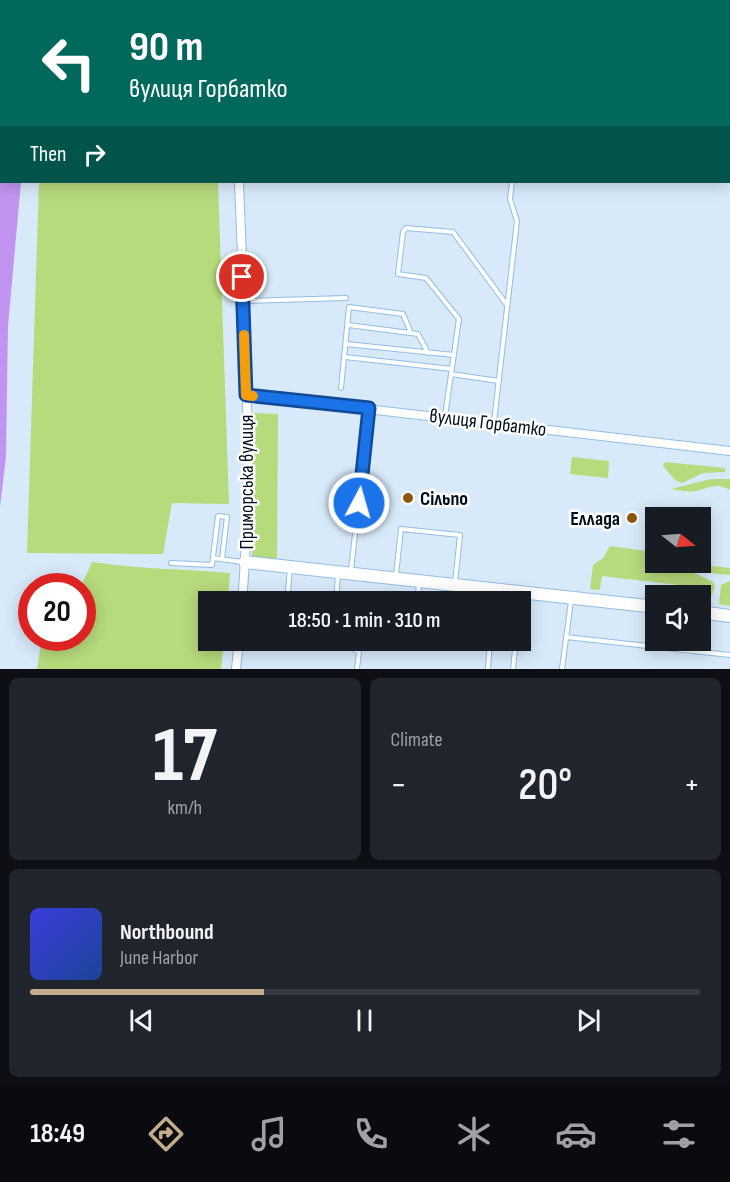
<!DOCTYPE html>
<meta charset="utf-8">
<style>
:root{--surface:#171b24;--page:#20242c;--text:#f1f3f6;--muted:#9ea1a6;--line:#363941;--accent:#c4ac8d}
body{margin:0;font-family:"Sofia Sans Condensed",sans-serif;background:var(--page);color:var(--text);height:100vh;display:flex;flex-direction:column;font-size:22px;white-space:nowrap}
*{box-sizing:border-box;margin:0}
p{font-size:20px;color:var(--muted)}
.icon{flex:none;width:33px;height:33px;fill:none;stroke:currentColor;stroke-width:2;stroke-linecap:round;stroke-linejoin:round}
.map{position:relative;height:669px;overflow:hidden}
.details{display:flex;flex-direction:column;gap:9px;padding:9px;background:#0d0f14;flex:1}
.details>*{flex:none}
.guide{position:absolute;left:0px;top:0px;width:730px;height:183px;box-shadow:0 3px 15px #0003;background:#00695c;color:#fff;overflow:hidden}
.needle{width:39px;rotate:107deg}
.tools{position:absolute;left:645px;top:507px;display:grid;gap:12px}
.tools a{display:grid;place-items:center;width:66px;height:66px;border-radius:0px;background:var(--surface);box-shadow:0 3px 15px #0003;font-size:30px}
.speed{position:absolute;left:18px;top:573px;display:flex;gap:12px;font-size:30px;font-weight:700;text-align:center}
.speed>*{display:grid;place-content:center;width:78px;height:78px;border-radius:50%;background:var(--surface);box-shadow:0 3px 15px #0003;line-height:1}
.speed .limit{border:9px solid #d22;background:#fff;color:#111}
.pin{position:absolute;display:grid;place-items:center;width:51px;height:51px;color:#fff;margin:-26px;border:3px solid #fff;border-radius:50%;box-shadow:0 2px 6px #0007}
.me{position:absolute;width:66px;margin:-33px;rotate:6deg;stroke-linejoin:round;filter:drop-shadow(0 0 4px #0008)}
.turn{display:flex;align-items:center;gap:21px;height:126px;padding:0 30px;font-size:27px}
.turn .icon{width:78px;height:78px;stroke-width:2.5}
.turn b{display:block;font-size:42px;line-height:51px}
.then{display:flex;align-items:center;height:57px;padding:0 30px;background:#0003;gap:12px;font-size:22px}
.big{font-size:45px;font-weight:600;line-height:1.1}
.details .tile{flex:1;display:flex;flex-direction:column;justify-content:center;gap:9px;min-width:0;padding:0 21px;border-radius:9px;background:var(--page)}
.details .dial{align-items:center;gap:0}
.dial b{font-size:78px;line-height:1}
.song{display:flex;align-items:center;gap:18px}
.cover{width:72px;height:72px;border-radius:9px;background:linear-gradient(135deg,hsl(240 70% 55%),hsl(220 70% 35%))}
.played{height:6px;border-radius:3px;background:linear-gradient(90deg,var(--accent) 35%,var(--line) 35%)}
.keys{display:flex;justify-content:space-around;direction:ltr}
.heat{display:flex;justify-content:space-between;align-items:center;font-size:33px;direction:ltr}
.details .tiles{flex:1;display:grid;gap:9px;grid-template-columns:1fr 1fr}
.tile:last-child{grid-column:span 2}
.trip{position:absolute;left:198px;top:591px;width:333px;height:60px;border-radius:0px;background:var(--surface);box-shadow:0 3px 15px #0003;font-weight:600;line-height:60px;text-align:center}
.dock{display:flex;height:96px;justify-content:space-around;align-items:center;background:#090b0e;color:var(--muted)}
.dock .icon{width:42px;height:42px}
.dock .active{color:var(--accent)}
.dock b{font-size:27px;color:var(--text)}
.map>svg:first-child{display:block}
.green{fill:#b7da7c}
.water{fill:#c294f2}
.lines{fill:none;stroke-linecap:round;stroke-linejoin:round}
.lane-casing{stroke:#91bde4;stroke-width:6}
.street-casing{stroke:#91bde4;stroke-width:10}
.secondary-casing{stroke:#91bde4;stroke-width:14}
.lane{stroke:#fff;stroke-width:4}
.street{stroke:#fff;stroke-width:8}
.secondary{stroke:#fff;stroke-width:12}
.route-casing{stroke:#114b97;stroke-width:15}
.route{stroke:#1a73e8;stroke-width:10}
.slow{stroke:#f59e0b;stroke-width:10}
.poi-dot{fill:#8e560c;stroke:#fff;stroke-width:2}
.labels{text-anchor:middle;stroke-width:5;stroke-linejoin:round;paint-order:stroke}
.street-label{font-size:20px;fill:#010f1c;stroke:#fff}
.poi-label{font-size:20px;font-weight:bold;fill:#010f1c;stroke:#fff;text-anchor:start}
</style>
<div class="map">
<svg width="730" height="669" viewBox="0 0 730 669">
<rect width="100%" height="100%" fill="#d8eafa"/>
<path class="green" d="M46 0H214V1L46 2Z
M39 182H218L229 504 172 503 163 554 27 553Z
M253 413 278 414 277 561H252Z
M572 457 609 461 608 478 570 474Z
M665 462 725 468V472L703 473 682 483 675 480 663 466Z
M711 479H730V490C716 482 710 488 696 491 690 493 678 490 671 489Z
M648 543H655L656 562C676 562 694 573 713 582L715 587 712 595H695L687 586 602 576 600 590 590 589 593 565 603 558 610 546 646 551Z
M92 562C138 569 184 569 230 573L228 601 208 602V640L224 641 221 669H37L42 638H82L81 586Z
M684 563 730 568V575L709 573Z
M730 581V606L719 604 721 585Z"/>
<path class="water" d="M0 0 19 1 2 2V182H21L8 326 6 456 0 507Z"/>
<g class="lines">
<defs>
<path id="lane" d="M704 0V2
M540 2V0
M729 26H730
M244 301 346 298
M348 325 418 334 428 353
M346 344 454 355
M345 357 452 369
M451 374 499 381
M341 388 349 307 403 314 411 333
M445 416 459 319 426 278 398 274 403 232 406 228 453 232 507 305
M494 422 517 221 510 199 512 182
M213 558 242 562
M171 563 212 565 218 516 227 517 222 559
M351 570 369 410
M396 575 401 529 460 535 455 583
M287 602 290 568
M336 602 338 573
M417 602 419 584
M566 637 730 655
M339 640 359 652 357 669
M281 648 282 640
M488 669 490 640
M513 669 516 640
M562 669 571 601"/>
<path id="street" d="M231 0V2
M239 182C244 321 254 462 242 602
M246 395 730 451
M236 669 239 640"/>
<path id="secondary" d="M245 562 656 607
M700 612 730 616"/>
</defs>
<use href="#lane" class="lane-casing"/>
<use href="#street" class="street-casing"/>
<use href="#secondary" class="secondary-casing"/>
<use href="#lane" class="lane"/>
<use href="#street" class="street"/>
<use href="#secondary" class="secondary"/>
</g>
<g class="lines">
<defs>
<path id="route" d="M242 277 246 395 369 408 359 503"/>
</defs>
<use href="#route" class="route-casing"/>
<use href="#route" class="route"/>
<path class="slow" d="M244 335 246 395 253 396"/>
</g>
<g class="poi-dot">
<circle cx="408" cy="498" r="6"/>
<circle cx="632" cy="518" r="6"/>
</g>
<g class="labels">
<g class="street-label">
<text transform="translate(488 422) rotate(7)" y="7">вулиця Горбатко</text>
<text transform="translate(246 482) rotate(-90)" y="7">Приморська вулиця</text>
</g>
<g class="poi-label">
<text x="420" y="505">Сільпо</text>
<text x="620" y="525" text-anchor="end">Еллада</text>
</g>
</g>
</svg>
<div class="tools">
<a><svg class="needle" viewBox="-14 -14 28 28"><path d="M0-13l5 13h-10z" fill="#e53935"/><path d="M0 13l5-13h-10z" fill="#9ea1a6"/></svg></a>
<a><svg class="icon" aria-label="sound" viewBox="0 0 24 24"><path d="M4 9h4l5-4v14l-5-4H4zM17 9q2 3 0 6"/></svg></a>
</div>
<div class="speed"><div class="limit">20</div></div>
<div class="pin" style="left:242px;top:277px;background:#d93025"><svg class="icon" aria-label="arrive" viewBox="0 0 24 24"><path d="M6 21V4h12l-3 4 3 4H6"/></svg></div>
<svg class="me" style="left:359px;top:503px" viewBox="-20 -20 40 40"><circle r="17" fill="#1a73e8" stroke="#fff" stroke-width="3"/><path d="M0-11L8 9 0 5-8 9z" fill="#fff"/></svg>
<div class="trip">18:50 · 1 min · 310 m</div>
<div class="guide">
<div class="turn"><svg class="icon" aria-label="left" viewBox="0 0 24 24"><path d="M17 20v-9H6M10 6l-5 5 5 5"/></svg><div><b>90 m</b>вулиця Горбатко</div></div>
<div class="then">Then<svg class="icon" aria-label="right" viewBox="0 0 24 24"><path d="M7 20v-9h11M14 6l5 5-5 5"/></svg></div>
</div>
</div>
<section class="details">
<div class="tiles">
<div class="tile dial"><b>17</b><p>km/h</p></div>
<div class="tile"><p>Climate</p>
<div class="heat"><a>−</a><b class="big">20°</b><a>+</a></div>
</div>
<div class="tile">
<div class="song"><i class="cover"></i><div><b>Northbound</b><p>June Harbor</p></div></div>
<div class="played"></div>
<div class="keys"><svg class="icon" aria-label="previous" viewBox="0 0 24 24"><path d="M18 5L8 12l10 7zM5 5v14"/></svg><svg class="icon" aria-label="pause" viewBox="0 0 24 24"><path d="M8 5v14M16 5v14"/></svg><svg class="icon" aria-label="next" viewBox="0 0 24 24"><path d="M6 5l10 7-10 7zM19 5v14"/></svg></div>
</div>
</div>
</section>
<nav class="dock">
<b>18:49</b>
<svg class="icon active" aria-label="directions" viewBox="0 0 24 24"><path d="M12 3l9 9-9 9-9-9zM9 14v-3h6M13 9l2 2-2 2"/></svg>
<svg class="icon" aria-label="music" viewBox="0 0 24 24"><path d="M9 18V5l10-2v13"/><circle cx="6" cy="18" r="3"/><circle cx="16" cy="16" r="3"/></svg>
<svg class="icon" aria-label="phone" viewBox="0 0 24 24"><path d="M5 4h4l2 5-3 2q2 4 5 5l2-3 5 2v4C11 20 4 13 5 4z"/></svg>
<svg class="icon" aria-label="climate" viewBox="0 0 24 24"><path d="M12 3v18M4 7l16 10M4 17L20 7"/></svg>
<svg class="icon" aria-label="car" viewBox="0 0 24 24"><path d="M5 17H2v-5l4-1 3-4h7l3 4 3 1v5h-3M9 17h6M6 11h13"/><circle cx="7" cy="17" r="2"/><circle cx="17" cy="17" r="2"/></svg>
<svg class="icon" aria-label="filters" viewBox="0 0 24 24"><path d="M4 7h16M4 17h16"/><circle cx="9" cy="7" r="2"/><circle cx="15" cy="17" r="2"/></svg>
</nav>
